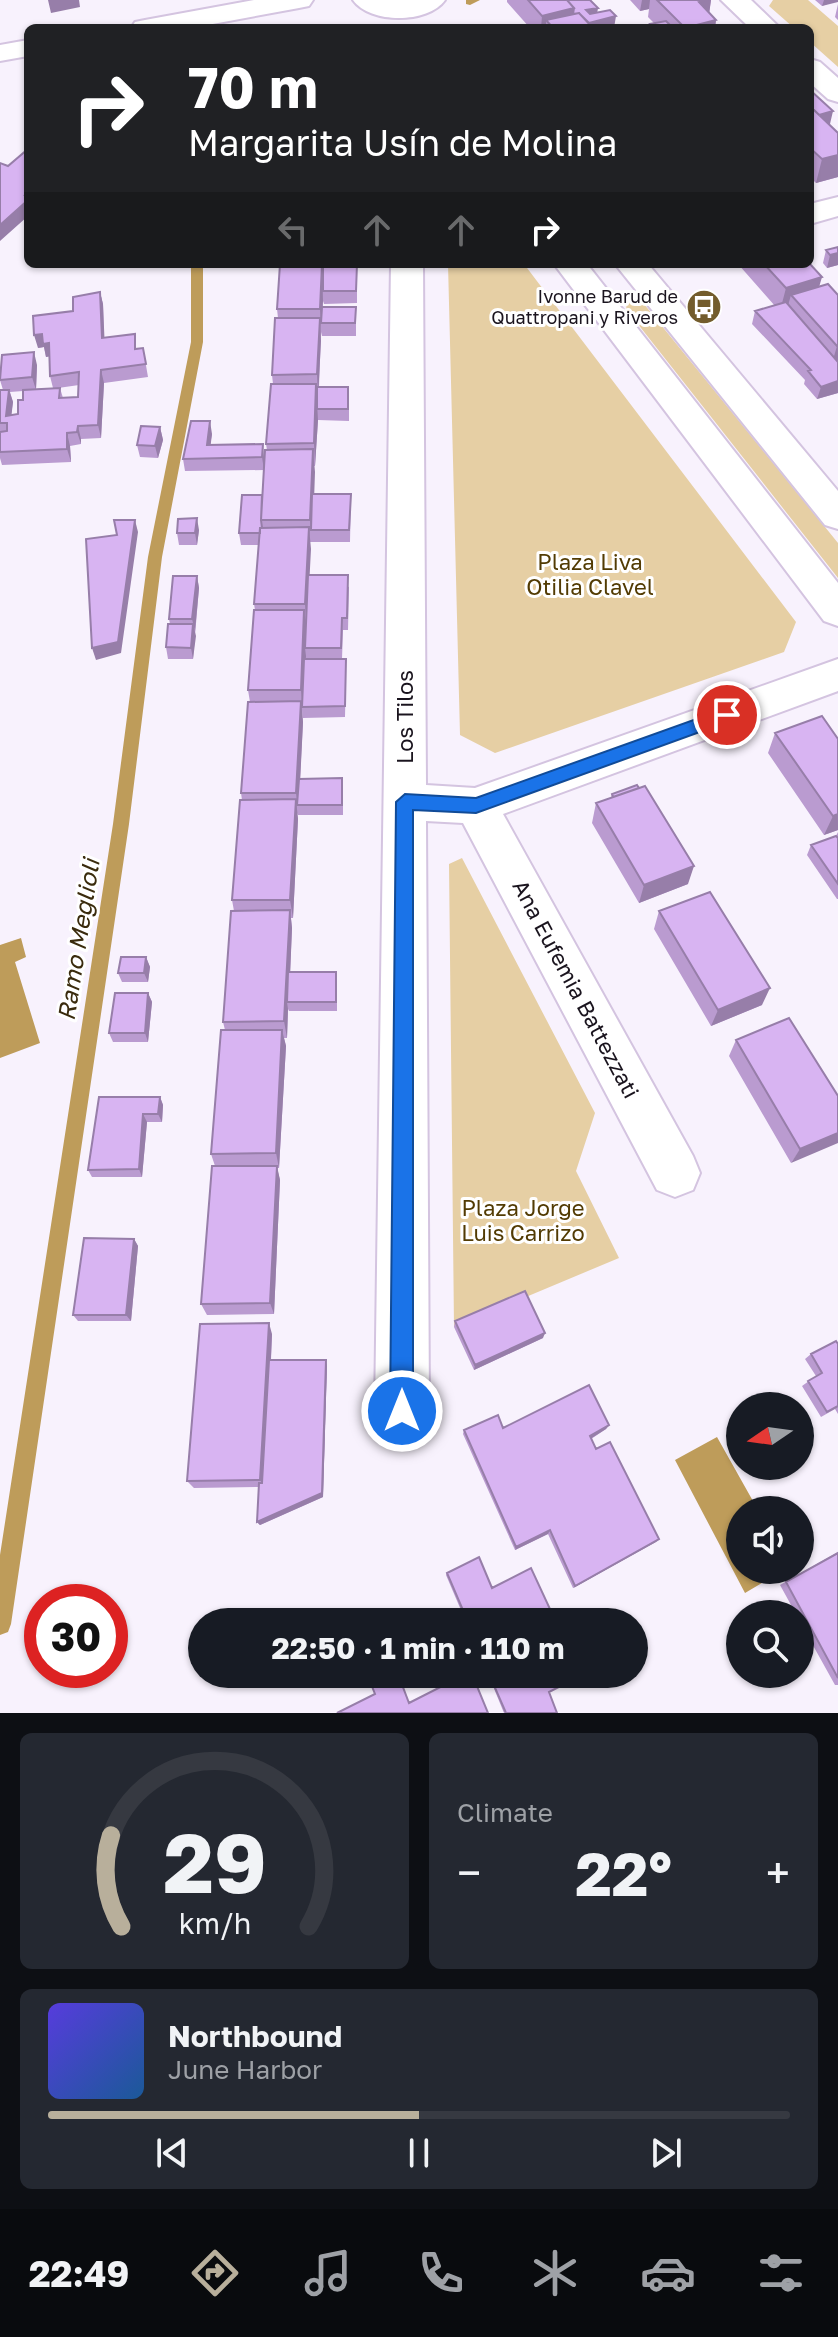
<!DOCTYPE html>
<meta charset="utf-8">
<style>
:root{--surface:#171b24;--page:#242831;--text:#f1f3f6;--muted:#9ea1a6;--line:#363941;--accent:#b8af9b}
body{margin:0;font-family:"Golos Text",sans-serif;background:var(--page);color:var(--text);height:100vh;display:flex;flex-direction:column;font-size:30px;white-space:nowrap}
*{box-sizing:border-box;margin:0}
p{font-size:26px;color:var(--muted)}
.icon{flex:none;width:44px;height:44px;fill:none;stroke:currentColor;stroke-width:2;stroke-linecap:round;stroke-linejoin:round}
.map{position:relative;height:1713px;overflow:hidden}
.panel{display:flex;flex-direction:column;gap:20px;padding:20px;background:#0d0f14;flex:1}
.panel>*{flex:none}
.banner{position:absolute;left:24px;top:24px;width:790px;height:244px;border-radius:12px;box-shadow:0 2px 6px #0004;background:#202124;color:#fff;overflow:hidden}
.needle{width:52px;rotate:257deg}
.fabs{position:absolute;left:726px;top:1392px;display:grid;gap:16px}
.fabs a{display:grid;place-items:center;width:88px;height:88px;border-radius:50%;background:var(--surface);box-shadow:0 2px 6px #0004;font-size:40px}
.speed{position:absolute;left:24px;top:1584px;display:flex;gap:16px;font-size:40px;font-weight:700;text-align:center}
.speed>*{display:grid;place-content:center;width:104px;height:104px;border-radius:50%;background:var(--surface);box-shadow:0 2px 6px #0004;line-height:1}
.speed .limit{border:12px solid #d22;background:#fff;color:#111}
.pin{position:absolute;display:grid;place-items:center;width:68px;height:68px;color:#fff;margin:-34px;border:4px solid #fff;border-radius:50%;box-shadow:0 2px 8px #0007}
.me{position:absolute;width:88px;margin:-44px;rotate:0deg;stroke-linejoin:round;filter:drop-shadow(0 0 6px #0008)}
.turn{display:flex;align-items:center;gap:28px;height:168px;padding:0 32px;font-size:36px}
.turn .icon{width:104px;height:104px;stroke-width:2.5}
.turn b{display:block;font-size:56px;line-height:68px}
.lanes{display:flex;align-items:center;height:76px;padding:0 32px;background:#0003;justify-content:center;gap:40px;direction:ltr}
.lanes .off{opacity:.35}
.big{font-size:60px;font-weight:700;line-height:1.1}
.panel .widget{flex:1;display:flex;flex-direction:column;justify-content:center;gap:12px;min-width:0;padding:0 28px;border-radius:12px;background:var(--page)}
.panel .dial{align-items:center;gap:0}
.dial svg{height:208px;overflow:visible;fill:none;stroke:var(--line);stroke-width:7;stroke-linecap:round;text-anchor:middle}
.dial text{fill:var(--text);stroke:none}
.song{display:flex;align-items:center;gap:24px}
.cover{width:96px;height:96px;border-radius:12px;background:linear-gradient(135deg,hsl(250 70% 55%),hsl(210 70% 35%))}
.played{height:8px;border-radius:4px;background:linear-gradient(90deg,var(--accent) 50%,var(--line) 50%)}
.keys{display:flex;justify-content:space-around;direction:ltr}
.heat{display:flex;justify-content:space-between;align-items:center;font-size:44px;direction:ltr}
.panel .tiles{flex:1;display:grid;gap:20px;grid-template-columns:1fr 1fr}
.widget:last-child{grid-column:span 2}
.trip{position:absolute;left:188px;top:1608px;width:460px;height:80px;border-radius:40px;background:var(--surface);box-shadow:0 2px 6px #0004;font-weight:700;line-height:80px;text-align:center}
.tabs{display:flex;height:128px;justify-content:space-around;align-items:center;background:#090b0e;color:var(--muted)}
.tabs .icon{width:56px;height:56px}
.tabs .current{color:var(--accent)}
.tabs b{font-size:36px;color:var(--text)}
.map>svg:first-child{display:block}
.green{fill:#e6cfa4}
.water{fill:#be9c5a}
.lines{fill:none;stroke-linecap:round;stroke-linejoin:round}
.stream{fill:#be9c5a;fill-rule:evenodd}
.street-casing{stroke:#d4c4e0;stroke-width:4}
.street{fill:#fff;fill-rule:evenodd}
.wall{fill:#ba9bd0;fill-rule:evenodd}
.shaded-wall{fill:#977ea9}
.building{fill:#d8b4f2;stroke:#977ea9;stroke-width:2}
.route{fill:#1a73e8;stroke:#114b97;stroke-width:2}
.labels{text-anchor:middle;stroke-width:6;stroke-linejoin:round;paint-order:stroke}
.far-poi-label{font-size:18px;fill:#1a141e;stroke:#fff;text-anchor:end}
.park-label{font-size:22px;fill:#523b03;stroke:#fff}
.street-label{font-size:22px;fill:#1a141e;stroke:#fff}
.water-label{font-size:24px;font-style:italic;fill:#3a2b0d;stroke:#fff}
</style>
<div class="map">
<svg width="838" height="1713" viewBox="0 0 838 1713">
<rect width="100%" height="100%" fill="#f8f2fd"/>
<path class="green" d="M773 0H808L838 26V67L810 42V28H794L769 6Z
M448 264H524L796 622 784 652 495 753 460 735Z
M635 300 644 304 838 543V578L626 309 627 303Z
M462 858 595 1113 576 1171 619 1258 454 1327 449 864Z"/>
<path class="water" d="M21 938 26 957 15 962 40 1043 0 1058V945Z
M717 1437 758 1510H740V1570H784L745 1593 675 1460Z"/>
<g class="lines">
<path class="stream" d="M466 0H480L470 5 466 4Z
M191 264H203V342L162 557 129 824 11 1624 8 1632 0 1635V1555L113 824 148 557 191 342Z"/>
<defs>
<path id="street" d="M254 0H313L309 6 299 8 191 28H131L135 22 145 20Z
M353 0H445C428 24 370 24 353 0Z
M721 0H751L780 28H750Z
M28 40V56L0 61V45Z
M810 59 820 62 838 78V102L828 99 810 83Z
M838 197V216L810 224V204Z
M391 264H423L426 785 475 788 838 659V691L503 814 693 1156 700 1173 693 1190 675 1197 657 1190 463 823 426 821 429 1411 421 1430 402 1438 383 1430 375 1411Z
M554 264H587L838 583V626L824 621Z
M615 264H648L838 491V529L825 525Z"/>
</defs>
<use href="#street" class="street-casing"/>
<use href="#street" class="street"/>
</g>
<path class="wall" d="M507 0H590L597 13 614 28H530L507 2Z
M630 0H711L709 13 716 20 715 27 726 28H649L650 24 654 23 648 17 649 9 640 11Z
M815 0H838L822 6Z
M838 4V20L835 17Z
M810 90 830 124H829L838 133V177L816 183 810 177Z
M838 247V265L827 268 823 263 826 250Z
M738 264H810L819 287 838 295V393L817 399 804 384 805 380 752 324 755 311 775 306Z
M357 273V303L324 304 323 301V307H356V336H322L321 332 319 387 349 399V421L318 420 315 466H314V494H351L350 542H310L309 575 349 587 348 630H343L342 659 346 670 345 717 303 718 302 711 303 722 300 778 343 789V815H298L297 813 298 819 293 918H291L292 928 290 972 337 982V1011H289L288 1009 287 1038H284L286 1046 279 1168H277L280 1180 274 1314 207 1315 201 1304 215 1166 211 1154 225 1030 223 1022 234 911 232 900 242 800 241 793 250 702 248 690 255 610 254 604 259 545H241L239 533 262 495 267 450 266 444 273 384 272 375 278 318 277 309Z
M100 292 103 304 104 338 137 349 143 348 148 377 104 383 101 438 81 439V444L70 446 71 462 2 465 0 458V390H3L0 380 37 365 36 389 53 388 50 376 49 356 46 357 44 347 38 348 73 311ZM79 385 78 397 63 398 60 388H58ZM23 391V400L18 414 11 415 13 402 10 392Z
M160 427 163 440 158 458 140 457 137 445Z
M212 434 210 445 264 457V470L185 471 183 459Z
M199 530 197 545H179L177 533Z
M197 576 199 588 193 659H168L166 647 170 624 169 619Z
M775 733 838 739V830L824 835 768 753Z
M612 794 688 884 639 903 592 823 596 803 611 798Z
M838 832V899H837L807 855 811 845 836 836Z
M659 911 762 1005 711 1026 654 929Z
M146 957 150 967 148 982H122L118 973Z
M148 993 152 1002 148 1042H113L109 1033Z
M736 1040 838 1096 791 1163 729 1056Z
M160 1097 163 1105 162 1122H147L142 1177H92L88 1170Z
M134 1239 138 1246 131 1321H78L73 1315Z
M455 1321 543 1338 474 1370 454 1327Z
M272 1334 271 1360 327 1365 323 1497 260 1525 257 1522 259 1487 194 1488 187 1481Z
M838 1344V1414L835 1409 821 1417 802 1386 816 1376 805 1359 811 1354Z
M609 1425 606 1429 591 1439 596 1449 659 1539 573 1588 548 1534 515 1550 463 1434 464 1430Z
M838 1552V1685H835L800 1622V1614H796L780 1585Z
M447 1573 492 1588 556 1622H466L446 1575Z
M488 1674H579L549 1692 557 1713H504Z"/>
<path class="shaded-wall" d="M48 0H79L80 7 51 13Z
M642 0H650L649 9 640 11Z
M708 0H711L708 22 716 20 715 28H685L699 2Z
M824 0H838V2L822 6Z
M574 8 573 17 546 20V28H541L542 16Z
M598 8 596 20 586 10Z
M616 16 614 28H588L589 23Z
M833 111 830 124 810 129V117Z
M838 155V177L816 183 822 159Z
M28 192V216L0 241V225Z
M838 253V265L827 268 830 255Z
M322 264 323 301 321 323 320 309Z
M822 277 815 301 791 295 787 309 780 311 786 288Z
M100 292 103 304 105 351 102 338Z
M320 318 321 341 318 398 317 374Z
M42 334 49 343 52 356 46 357 44 347 38 348 34 335Z
M837 346H838V367L830 370Z
M34 352 37 365 36 390 32 377Z
M101 370 104 383 101 438 98 425Z
M838 381V393L817 399 821 387Z
M316 384 318 420 315 466 314 443Z
M9 390 13 402 10 428 6 416Z
M210 421 212 434 209 458 207 445Z
M78 426 81 439V444L77 432Z
M160 427 163 440 158 458 155 446Z
M67 433 70 446 71 462 67 449Z
M263 444 264 457V470L262 457Z
M313 449 315 472 313 530H311L310 520Z
M197 518 199 530 197 545 195 533Z
M135 520 138 532 121 653 96 660 92 648Z
M309 527 311 549 307 626 305 604Z
M197 576 199 588 195 631 192 619Z
M304 610 307 632 305 648 306 656 303 707 301 690Z
M193 624 196 636 193 659 191 648Z
M301 701 303 722 299 805H298L296 793Z
M296 799 298 819 293 918 290 900Z
M838 814V830L824 835 833 816Z
M694 866 688 884 639 903 644 885Z
M290 910 292 928 289 1002H287L288 1009 287 1038 284 1021Z
M146 957 150 967 148 982 144 973Z
M770 988 762 1005 711 1026 718 1010Z
M148 993 152 1002 148 1042 145 1033Z
M282 1030 286 1046 279 1168 276 1153Z
M160 1097 163 1105 162 1122 158 1114Z
M143 1114 147 1122 142 1177 139 1169Z
M838 1133V1143L791 1163 800 1149Z
M277 1166 280 1180 274 1314 270 1303Z
M134 1239 138 1246 131 1321 126 1315Z
M269 1323 272 1334 265 1487 260 1480Z
M545 1333 543 1338 474 1370 475 1365Z
M326 1360 327 1365 323 1497 260 1525 257 1522Z
M609 1425 606 1429 587 1441 590 1436Z
M550 1530 548 1534 515 1550 516 1547Z
M659 1539 656 1542 573 1588 575 1586Z"/>
<path class="building" d="M528 0H567L574 8 542 16Z
M567 0H590L598 8 586 10 590 14 610 10 616 16 589 23 579 13 573 14 574 8Z
M657 0H708L699 2 716 20 685 28Z
M579 13 593 28H553L546 20Z
M666 21 673 28H653L650 24Z
M723 25 726 28H709Z
M810 90 833 111 819 115 814 110 810 111Z
M814 110 838 133V155L822 159 810 148V111Z
M28 149V192L25 195 28 196V200L0 225V163L8 166Z
M838 247V253L830 255 826 250Z
M280 264H322L320 309H277Z
M323 264H357L356 291H323Z
M764 264H810L822 277 786 288Z
M828 284 838 295V346H837L791 295Z
M100 292 102 338 135 334V349L143 348 146 364 101 370 98 425 78 426 77 432 67 433V449L0 452V432L7 431V423H0V390H9L6 416 18 414V400H23V390L60 388 59 398 78 397 79 372 50 376 49 343 43 344 42 334 34 335 33 316 73 311V297Z
M786 302 838 362V381L821 387 808 371 811 370 755 311Z
M322 307H356L355 323H321Z
M275 318H320L317 374 272 375Z
M34 352 32 377 0 380 2 355Z
M271 384H316L314 443 266 444Z
M317 387H348V409H317Z
M191 421H210L207 445 263 444 262 457 183 459Z
M141 426 160 427 155 446 137 445Z
M313 449 310 520H261L265 450Z
M312 494H351L349 530H311Z
M242 495H262L261 520 262 528H260V533H239Z
M197 518 195 533H177L178 519Z
M114 520H135L118 642 92 648 86 539 117 535Z
M309 527 305 604H254L260 528Z
M308 575H348L347 618H342L341 648H305Z
M173 576H197L192 619H169Z
M254 610H304L301 690H248Z
M168 624H193L191 648 166 647Z
M304 659H346L345 706 302 707Z
M301 701 296 793H241L248 702Z
M822 716 838 739V814L833 816 775 733Z
M342 778V805H297L299 779Z
M637 785 639 788 613 797 612 794Z
M645 786 694 866 644 885 596 803Z
M296 799 290 900H232L240 800Z
M836 836 838 838V884L811 845Z
M710 892 770 988 718 1010 659 911Z
M290 910 284 1021 223 1022 231 911Z
M121 957H146L144 973H118Z
M288 972H336V1002H287Z
M115 993H148L145 1033H109Z
M789 1018 838 1096V1133L800 1149 736 1040Z
M221 1030H282L276 1153 211 1154Z
M99 1097H160L158 1114H143L139 1169 88 1170Z
M212 1166H277L270 1303 201 1304Z
M84 1238 134 1239 126 1315H73Z
M525 1291 545 1333 475 1365 455 1321Z
M269 1323 260 1480 187 1481 200 1324Z
M836 1341 838 1344V1406L827 1412 808 1381 822 1373 811 1354Z
M269 1360H326L322 1493 257 1522 259 1483H262Z
M589 1385 609 1425 590 1436 596 1449 610 1442 659 1539 575 1586 550 1530 516 1547 464 1430 498 1415 503 1428Z
M838 1553V1678L786 1582Z
M479 1557 492 1588 531 1568 556 1622H468L447 1573Z
M367 1674H398L409 1703 466 1674H472L488 1713H337L375 1694Z
M489 1674H579L580 1676 549 1692 557 1713H506Z"/>
<path class="route" d="M727 708 733 710 735 715 733 720 476 813 413 810V1411L410 1419 402 1422 394 1419 390 1411 396 802 405 794 476 798Z"/>
<defs>
<symbol id="bus-disc" viewBox="-11 -11 22 22"><circle r="9.5" fill="#735c2c" stroke="#fff"/><path d="M-5-6H5V4H4V6H2V4H-2V6H-4V4H-5ZM-3.5-4V0h7V-4ZM-3.5 1.2v1.5H-2V1.2ZM2 1.2v1.5H3.5V1.2Z" fill="#fff"/></symbol>
</defs>
<g fill-rule="evenodd">
<use href="#bus-disc" x="684" y="287" width="40" height="40"/>
</g>
<g class="labels">
<g class="far-poi-label">
<text x="678" y="303">Ivonne Barud de<tspan x="678" dy="21">Quattropani y Riveros</tspan></text>
</g>
<g class="park-label">
<text x="590" y="570">Plaza Liva<tspan x="590" dy="25">Otilia Clavel</tspan></text>
<text x="523" y="1216">Plaza Jorge<tspan x="523" dy="25">Luis Carrizo</tspan></text>
</g>
<g class="street-label">
<text transform="translate(405 717) rotate(-90)" y="8">Los Tilos</text>
<text transform="translate(576 989) rotate(62)" y="8">Ana Eufemia Battezzati</text>
</g>
<g class="water-label">
<text transform="translate(79 940) rotate(-81)" y="8">Ramo Meglioli</text>
</g>
</g>
</svg>
<div class="fabs">
<a><svg class="needle" viewBox="-14 -14 28 28"><path d="M0-13l5 13h-10z" fill="#e53935"/><path d="M0 13l5-13h-10z" fill="#9ea1a6"/></svg></a>
<a><svg class="icon" aria-label="sound" viewBox="0 0 24 24"><path d="M4 9h4l5-4v14l-5-4H4zM17 9q2 3 0 6"/></svg></a>
<a><svg class="icon" aria-label="search" viewBox="0 0 24 24"><circle cx="10" cy="10" r="6"/><path d="M15 15l6 6"/></svg></a>
</div>
<div class="speed"><div class="limit">30</div></div>
<div class="pin" style="left:727px;top:715px;background:#d93025"><svg class="icon" aria-label="arrive" viewBox="0 0 24 24"><path d="M6 21V4h12l-3 4 3 4H6"/></svg></div>
<svg class="me" style="left:402px;top:1411px" viewBox="-20 -20 40 40"><circle r="17" fill="#1a73e8" stroke="#fff" stroke-width="3"/><path d="M0-11L8 9 0 5-8 9z" fill="#fff"/></svg>
<div class="trip">22:50 · 1 min · 110 m</div>
<div class="banner">
<div class="turn"><svg class="icon" aria-label="right" viewBox="0 0 24 24"><path d="M7 20v-9h11M14 6l5 5-5 5"/></svg><div><b>70 m</b>Margarita Usín de Molina</div></div>
<div class="lanes"><svg class="icon off" aria-label="left" viewBox="0 0 24 24"><path d="M17 20v-9H6M10 6l-5 5 5 5"/></svg><svg class="icon off" aria-label="ahead" viewBox="0 0 24 24"><path d="M12 20V5M6 11l6-6 6 6"/></svg><svg class="icon off" aria-label="ahead" viewBox="0 0 24 24"><path d="M12 20V5M6 11l6-6 6 6"/></svg><svg class="icon" aria-label="right" viewBox="0 0 24 24"><path d="M7 20v-9h11M14 6l5 5-5 5"/></svg></div>
</div>
</div>
<section class="panel">
<div class="tiles">
<div class="widget dial"><svg viewBox="0 0 100 80">
<path d="M14 69A42 42 0 1 1 86 69"/>
<path d="M14 69A42 42 0 0 1 10 34" stroke="#b8af9b"/>
<text x="50" y="56" font-size="32" font-weight="700">29</text>
<text x="50" y="72" font-size="11">km/h</text>
</svg></div>
<div class="widget"><p>Climate</p>
<div class="heat"><a>−</a><b class="big">22°</b><a>+</a></div>
</div>
<div class="widget">
<div class="song"><i class="cover"></i><div><b>Northbound</b><p>June Harbor</p></div></div>
<div class="played"></div>
<div class="keys"><svg class="icon" aria-label="previous" viewBox="0 0 24 24"><path d="M18 5L8 12l10 7zM5 5v14"/></svg><svg class="icon" aria-label="pause" viewBox="0 0 24 24"><path d="M8 5v14M16 5v14"/></svg><svg class="icon" aria-label="next" viewBox="0 0 24 24"><path d="M6 5l10 7-10 7zM19 5v14"/></svg></div>
</div>
</div>
</section>
<nav class="tabs">
<b>22:49</b>
<svg class="icon current" aria-label="directions" viewBox="0 0 24 24"><path d="M12 3l9 9-9 9-9-9zM9 14v-3h6M13 9l2 2-2 2"/></svg>
<svg class="icon" aria-label="music" viewBox="0 0 24 24"><path d="M9 18V5l10-2v13"/><circle cx="6" cy="18" r="3"/><circle cx="16" cy="16" r="3"/></svg>
<svg class="icon" aria-label="phone" viewBox="0 0 24 24"><path d="M5 4h4l2 5-3 2q2 4 5 5l2-3 5 2v4C11 20 4 13 5 4z"/></svg>
<svg class="icon" aria-label="climate" viewBox="0 0 24 24"><path d="M12 3v18M4 7l16 10M4 17L20 7"/></svg>
<svg class="icon" aria-label="car" viewBox="0 0 24 24"><path d="M5 17H2v-5l4-1 3-4h7l3 4 3 1v5h-3M9 17h6M6 11h13"/><circle cx="7" cy="17" r="2"/><circle cx="17" cy="17" r="2"/></svg>
<svg class="icon" aria-label="filters" viewBox="0 0 24 24"><path d="M4 7h16M4 17h16"/><circle cx="9" cy="7" r="2"/><circle cx="15" cy="17" r="2"/></svg>
</nav>
